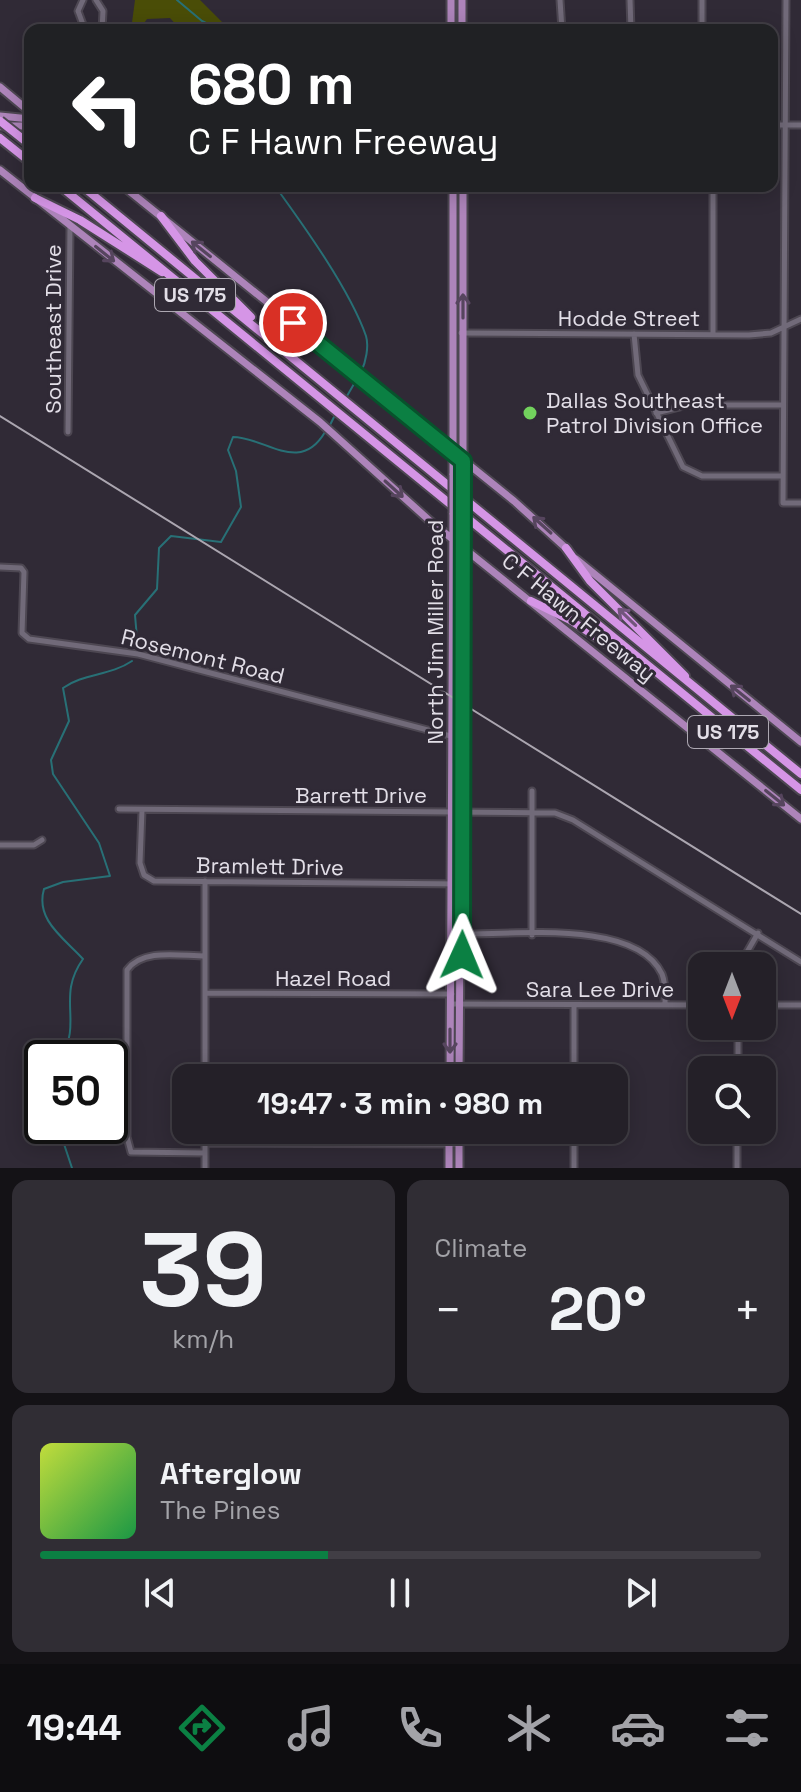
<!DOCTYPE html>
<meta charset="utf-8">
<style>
:root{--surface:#242028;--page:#302d34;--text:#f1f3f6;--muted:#a3a3a8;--line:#413e45;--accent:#0b8043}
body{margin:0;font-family:"Space Grotesk",sans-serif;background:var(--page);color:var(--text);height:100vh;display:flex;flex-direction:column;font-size:30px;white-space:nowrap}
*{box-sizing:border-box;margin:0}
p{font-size:26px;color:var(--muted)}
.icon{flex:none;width:44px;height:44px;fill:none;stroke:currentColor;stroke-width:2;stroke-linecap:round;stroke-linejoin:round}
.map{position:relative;height:1168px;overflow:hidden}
.side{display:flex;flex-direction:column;gap:12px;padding:12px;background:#141216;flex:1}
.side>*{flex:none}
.banner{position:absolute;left:24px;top:24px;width:754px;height:168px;border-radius:16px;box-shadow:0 4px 20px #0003,0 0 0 2px var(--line);background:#202124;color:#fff;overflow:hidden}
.needle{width:52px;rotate:180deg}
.tools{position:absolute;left:688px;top:952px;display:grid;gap:16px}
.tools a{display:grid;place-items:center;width:88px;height:88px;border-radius:16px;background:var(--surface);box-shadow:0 4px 20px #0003,0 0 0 2px var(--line);font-size:40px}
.speed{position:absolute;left:24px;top:1040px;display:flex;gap:16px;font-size:40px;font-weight:700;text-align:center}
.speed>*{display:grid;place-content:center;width:104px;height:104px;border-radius:50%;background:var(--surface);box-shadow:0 4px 20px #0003,0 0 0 2px var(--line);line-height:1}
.speed .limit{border:4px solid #111;border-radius:12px;background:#fff;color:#111}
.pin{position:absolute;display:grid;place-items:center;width:68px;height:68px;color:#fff;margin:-34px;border:4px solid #fff;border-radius:50%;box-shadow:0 2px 8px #0007}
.me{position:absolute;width:88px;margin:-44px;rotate:1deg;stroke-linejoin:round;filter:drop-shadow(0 0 6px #0008)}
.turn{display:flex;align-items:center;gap:28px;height:168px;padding:0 32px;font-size:36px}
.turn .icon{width:104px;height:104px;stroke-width:2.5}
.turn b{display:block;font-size:56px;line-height:68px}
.big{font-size:60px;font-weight:700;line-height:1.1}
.side .widget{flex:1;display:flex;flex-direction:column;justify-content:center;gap:12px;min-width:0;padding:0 28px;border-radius:16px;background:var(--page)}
.side .dial{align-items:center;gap:0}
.dial b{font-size:104px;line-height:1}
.song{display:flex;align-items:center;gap:24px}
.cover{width:96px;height:96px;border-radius:12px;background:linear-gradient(135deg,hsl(70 70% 55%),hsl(140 70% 35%))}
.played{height:8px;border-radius:4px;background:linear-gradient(90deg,var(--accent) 40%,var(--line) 40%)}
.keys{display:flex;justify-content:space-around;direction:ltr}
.heat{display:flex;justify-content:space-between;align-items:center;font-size:44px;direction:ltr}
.side .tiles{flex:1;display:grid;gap:12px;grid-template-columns:1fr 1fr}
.widget:last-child{grid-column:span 2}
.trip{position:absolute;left:172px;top:1064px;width:456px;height:80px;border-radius:16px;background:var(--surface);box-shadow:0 4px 20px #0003,0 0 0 2px var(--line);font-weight:700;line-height:80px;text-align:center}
.menu{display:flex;height:128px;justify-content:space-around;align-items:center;background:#0e0d10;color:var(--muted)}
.menu .icon{width:56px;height:56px}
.menu .current{color:var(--accent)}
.menu b{font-size:36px;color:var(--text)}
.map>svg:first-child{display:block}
.green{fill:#4a4d07}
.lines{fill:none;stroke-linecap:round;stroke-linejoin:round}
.stream{stroke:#287076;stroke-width:2}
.minor-casing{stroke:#4d4752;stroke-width:9}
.major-casing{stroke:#4d4752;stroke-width:11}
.highway-casing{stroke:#4d4752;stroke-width:12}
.minor{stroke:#716a79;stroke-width:5}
.major{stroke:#ad84ba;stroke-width:7}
.highway{stroke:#d595e6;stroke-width:8}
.tram{stroke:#aba6b0;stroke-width:2}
.major-bridge-casing{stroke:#4d4752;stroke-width:11;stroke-linecap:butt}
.highway-bridge-casing{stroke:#4d4752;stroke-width:12;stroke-linecap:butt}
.major-bridge{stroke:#ad84ba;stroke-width:7}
.highway-bridge{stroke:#d595e6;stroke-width:8}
.oneway{stroke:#56455e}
.oneway2{stroke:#72557c}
.route-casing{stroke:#07532c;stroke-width:20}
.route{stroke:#0b8043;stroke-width:14}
.poi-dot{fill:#72d25d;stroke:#302a36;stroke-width:3}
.labels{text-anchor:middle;stroke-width:6;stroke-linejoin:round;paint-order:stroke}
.shield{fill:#302a36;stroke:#ada8b2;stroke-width:2}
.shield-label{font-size:20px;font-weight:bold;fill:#e2dee7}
.street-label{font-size:22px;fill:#e2dee7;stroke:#302a36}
.poi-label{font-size:22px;fill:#e2dee7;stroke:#302a36;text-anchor:start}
</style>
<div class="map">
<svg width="801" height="1168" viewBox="0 0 801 1168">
<rect width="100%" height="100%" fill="#302a36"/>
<path class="green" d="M135 0H200L230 30H181L170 18 147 19 139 30H131Z"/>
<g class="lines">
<path class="stream" d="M177 0 202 21 220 30
M275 186C304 226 350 290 366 336 369 346 366 362 361 372
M347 396 358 377
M329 427 335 415
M138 650 135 615 157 589 159 548 171 536 221 542 241 507 236 471 228 450 233 437C265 437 300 475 325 432
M61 1058C83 1021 56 997 83 959 64 938 35 920 44 889L63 882 110 876 99 843 53 774 51 760 69 721 63 688C84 673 110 676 132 661
M58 1126 72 1168"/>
<defs>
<path id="minor" d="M83 0 78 11 85 30
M96 0 103 11 102 30
M560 0 562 30
M630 0 631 30
M702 0V30
M786 0 783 503H801
M772 125H801
M461 333 749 335 771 333 801 319
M634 334 638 375 683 467 702 476H783
M713 334V186
M656 413 688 405H783
M68 432 70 226
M0 567 21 568 24 572 22 633 29 639 138 654 462 739
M532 791V935
M119 809 555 813 573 820 801 962
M142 810 140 863 144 875 154 881 462 884
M0 845H34L42 840
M452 934C505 936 635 917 662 974 666 984 665 995 665 1005
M739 966 758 933
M205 993 452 994
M450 1004 702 1005
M762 1005H801
M738 1070V1026
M205 1078V881
M574 1078V1005
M205 1143 459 1144
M205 1153 131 1152 127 1137V970C143 948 180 956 205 956
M205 1168V1130
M574 1168V1130
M737 1168V1130"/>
<path id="major" d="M451 0V30
M462 0V30
M0 87 30 112
M0 116 30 119
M0 126H30
M0 170 320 422 430 521 801 819
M123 186 514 501 568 550
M453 186V475
M463 484V186
M576 559 801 742
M450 1078 453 513
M459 1078 463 521
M449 1130V1168
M459 1130V1168"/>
<path id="highway" d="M0 138 30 162
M60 186 801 790
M82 186 801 774
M35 198 80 220 162 272
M161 216 195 261 251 317
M566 548 590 581 685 676
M531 601 570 620 641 666"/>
</defs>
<use href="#minor" class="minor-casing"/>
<use href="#major" class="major-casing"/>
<use href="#highway" class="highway-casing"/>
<use href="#minor" class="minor"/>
<use href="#major" class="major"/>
<use href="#highway" class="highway"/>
<path class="tram" d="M0 416 801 914"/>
<defs>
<path id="major-bridge" d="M453 513V475
M463 521V484"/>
<path id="highway-bridge" d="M0 121 29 144"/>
</defs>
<use href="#major-bridge" class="major-bridge-casing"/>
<use href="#highway-bridge" class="highway-bridge-casing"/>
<use href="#major-bridge" class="major-bridge"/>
<use href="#highway-bridge" class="highway-bridge"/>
</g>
<defs><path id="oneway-shaft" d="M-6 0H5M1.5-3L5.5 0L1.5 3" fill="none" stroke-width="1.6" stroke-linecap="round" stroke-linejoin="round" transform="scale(2)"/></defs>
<g class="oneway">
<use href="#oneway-shaft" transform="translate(201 249) rotate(-141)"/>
<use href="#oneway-shaft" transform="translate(105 254) rotate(39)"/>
<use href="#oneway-shaft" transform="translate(463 306) rotate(-90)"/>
<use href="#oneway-shaft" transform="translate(394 489) rotate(42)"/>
<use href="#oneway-shaft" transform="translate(542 525) rotate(-138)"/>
<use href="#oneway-shaft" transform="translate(740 693) rotate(-141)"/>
<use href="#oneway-shaft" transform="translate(775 798) rotate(39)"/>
<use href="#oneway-shaft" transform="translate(450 1041) rotate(90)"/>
</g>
<use class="oneway2" href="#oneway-shaft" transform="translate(627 617) rotate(-136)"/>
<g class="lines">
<defs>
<path id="route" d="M293 323 463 461 462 955"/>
</defs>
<use href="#route" class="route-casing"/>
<use href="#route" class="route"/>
</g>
<circle class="poi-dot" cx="530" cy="413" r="8"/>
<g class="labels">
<g class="shield">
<rect x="155" y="279" width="80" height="32" rx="6"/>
<rect x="688" y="716" width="80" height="32" rx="6"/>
</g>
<g class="shield-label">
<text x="195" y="302">US 175</text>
<text x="728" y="739">US 175</text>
</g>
<g class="street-label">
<text x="629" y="326">Hodde Street</text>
<text transform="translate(53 329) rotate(-90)" y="8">Southeast Drive</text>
<text transform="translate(579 617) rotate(39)" y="8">C F Hawn Freeway</text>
<text transform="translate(435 632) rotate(-90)" y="8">North Jim Miller Road</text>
<text transform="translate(203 656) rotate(14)" y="8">Rosemont Road</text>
<text x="361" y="803">Barrett Drive</text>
<text transform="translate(270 866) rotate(1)" y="8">Bramlett Drive</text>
<text x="333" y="986">Hazel Road</text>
<text x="600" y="997">Sara Lee Drive</text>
</g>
<g class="poi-label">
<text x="546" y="408">Dallas Southeast<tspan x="546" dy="25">Patrol Division Office</tspan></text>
</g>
</g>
</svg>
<div class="tools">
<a><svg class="needle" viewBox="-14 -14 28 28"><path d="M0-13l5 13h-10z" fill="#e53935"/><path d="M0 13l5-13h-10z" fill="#a3a3a8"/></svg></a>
<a><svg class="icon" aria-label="search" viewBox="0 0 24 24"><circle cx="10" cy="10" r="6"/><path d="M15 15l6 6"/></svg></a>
</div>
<div class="speed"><div class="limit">50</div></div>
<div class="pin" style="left:293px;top:323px;background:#d93025"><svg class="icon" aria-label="arrive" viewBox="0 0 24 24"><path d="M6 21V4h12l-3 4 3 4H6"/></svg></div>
<svg class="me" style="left:462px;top:955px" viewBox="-20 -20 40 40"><path d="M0-17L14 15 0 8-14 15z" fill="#0b8043" stroke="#fff" stroke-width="4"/></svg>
<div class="trip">19:47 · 3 min · 980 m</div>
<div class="banner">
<div class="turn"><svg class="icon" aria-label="left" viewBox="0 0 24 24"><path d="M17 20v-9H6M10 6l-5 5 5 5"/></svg><div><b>680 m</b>C F Hawn Freeway</div></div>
</div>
</div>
<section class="side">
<div class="tiles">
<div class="widget dial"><b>39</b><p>km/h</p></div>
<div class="widget"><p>Climate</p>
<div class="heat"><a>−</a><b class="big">20°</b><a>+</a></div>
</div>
<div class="widget">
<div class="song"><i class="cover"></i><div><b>Afterglow</b><p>The Pines</p></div></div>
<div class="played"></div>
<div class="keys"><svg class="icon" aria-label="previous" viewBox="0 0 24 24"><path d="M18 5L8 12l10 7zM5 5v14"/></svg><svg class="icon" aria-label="pause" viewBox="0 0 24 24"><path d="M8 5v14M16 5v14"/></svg><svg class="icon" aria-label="next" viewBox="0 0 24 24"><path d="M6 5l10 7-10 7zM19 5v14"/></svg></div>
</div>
</div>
</section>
<nav class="menu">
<b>19:44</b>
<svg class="icon current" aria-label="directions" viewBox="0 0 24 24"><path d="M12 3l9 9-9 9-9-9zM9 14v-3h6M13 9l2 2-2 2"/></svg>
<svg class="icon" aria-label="music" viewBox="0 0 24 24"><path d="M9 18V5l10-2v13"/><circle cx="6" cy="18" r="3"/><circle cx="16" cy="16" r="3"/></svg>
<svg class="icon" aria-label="phone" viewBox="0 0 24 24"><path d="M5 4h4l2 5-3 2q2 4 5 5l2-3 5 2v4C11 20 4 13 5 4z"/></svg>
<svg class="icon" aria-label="climate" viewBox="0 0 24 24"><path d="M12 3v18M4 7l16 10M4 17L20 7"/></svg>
<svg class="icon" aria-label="car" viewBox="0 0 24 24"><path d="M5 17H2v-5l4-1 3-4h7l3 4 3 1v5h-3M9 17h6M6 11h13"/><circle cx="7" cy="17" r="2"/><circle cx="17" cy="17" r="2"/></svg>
<svg class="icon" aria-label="filters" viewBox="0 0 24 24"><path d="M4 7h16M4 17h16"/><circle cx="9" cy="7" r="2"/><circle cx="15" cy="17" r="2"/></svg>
</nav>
